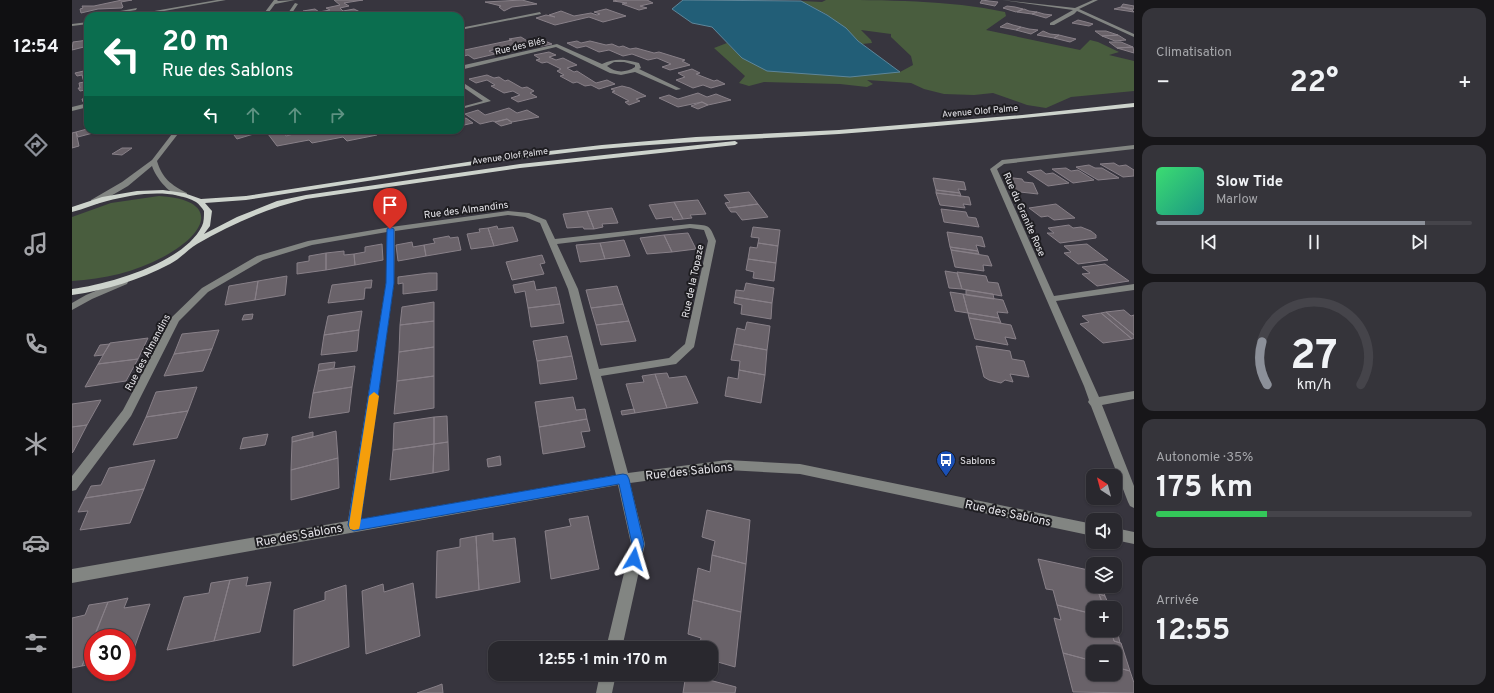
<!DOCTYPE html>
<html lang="fr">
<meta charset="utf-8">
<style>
:root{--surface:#29282e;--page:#35343a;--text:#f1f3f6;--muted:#a5a6aa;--line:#45444a;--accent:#8c9099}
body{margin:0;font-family:Overpass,sans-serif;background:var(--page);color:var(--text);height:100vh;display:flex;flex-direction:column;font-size:15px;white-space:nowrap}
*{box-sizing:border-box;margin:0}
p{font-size:13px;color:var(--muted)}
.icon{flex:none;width:22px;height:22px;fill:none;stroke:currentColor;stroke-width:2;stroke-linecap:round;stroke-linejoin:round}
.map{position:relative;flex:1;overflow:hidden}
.drawer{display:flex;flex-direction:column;gap:8px;padding:8px;background:#171619;width:360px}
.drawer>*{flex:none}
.banner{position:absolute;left:12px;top:12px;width:380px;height:122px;border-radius:12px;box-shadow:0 1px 3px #0004,0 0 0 1px var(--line);background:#0b6e4f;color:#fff;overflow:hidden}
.needle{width:26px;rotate:324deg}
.fabs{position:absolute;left:1014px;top:469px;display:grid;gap:8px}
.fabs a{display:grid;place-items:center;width:36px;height:36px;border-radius:8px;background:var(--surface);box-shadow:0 1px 3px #0004,0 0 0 1px var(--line);font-size:20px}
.speed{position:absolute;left:12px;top:629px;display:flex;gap:8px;font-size:20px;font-weight:700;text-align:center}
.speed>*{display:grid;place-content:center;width:52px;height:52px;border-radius:50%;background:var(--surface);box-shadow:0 1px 3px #0004,0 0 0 1px var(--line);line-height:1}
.speed .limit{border:6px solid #d22;background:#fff;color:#111}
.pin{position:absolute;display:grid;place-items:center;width:34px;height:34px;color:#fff;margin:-41px -17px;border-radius:50% 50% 50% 0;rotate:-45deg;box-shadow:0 0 4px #0007}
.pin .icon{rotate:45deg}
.me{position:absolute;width:44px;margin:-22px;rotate:7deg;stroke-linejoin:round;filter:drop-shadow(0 0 3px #0008)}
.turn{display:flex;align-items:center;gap:14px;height:84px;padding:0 12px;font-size:18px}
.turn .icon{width:52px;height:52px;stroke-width:2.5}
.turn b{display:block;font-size:28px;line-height:34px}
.lanes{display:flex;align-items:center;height:38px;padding:0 12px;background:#0003;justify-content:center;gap:20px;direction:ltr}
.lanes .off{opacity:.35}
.big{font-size:30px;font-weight:700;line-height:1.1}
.drawer .card{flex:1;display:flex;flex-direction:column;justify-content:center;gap:6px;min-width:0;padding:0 14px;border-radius:12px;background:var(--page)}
.drawer .dial{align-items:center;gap:0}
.dial svg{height:104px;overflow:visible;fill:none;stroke:var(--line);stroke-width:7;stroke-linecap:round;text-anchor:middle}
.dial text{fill:var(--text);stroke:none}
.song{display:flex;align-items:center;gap:12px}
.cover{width:48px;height:48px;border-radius:6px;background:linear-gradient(135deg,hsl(140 70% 55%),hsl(170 70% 35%))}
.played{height:4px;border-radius:2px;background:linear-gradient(90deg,var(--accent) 85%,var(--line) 85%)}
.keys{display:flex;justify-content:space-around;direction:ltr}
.heat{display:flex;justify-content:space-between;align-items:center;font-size:22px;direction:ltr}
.charge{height:6px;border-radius:3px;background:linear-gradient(90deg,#34c759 35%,var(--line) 0)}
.trip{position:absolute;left:416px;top:641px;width:230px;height:40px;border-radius:12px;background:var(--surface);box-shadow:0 1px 3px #0004,0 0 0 1px var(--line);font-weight:700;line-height:40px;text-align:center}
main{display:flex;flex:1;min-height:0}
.tab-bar{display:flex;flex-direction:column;width:72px;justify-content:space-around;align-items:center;background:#101012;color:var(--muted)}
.tab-bar .icon{width:28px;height:28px}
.tab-bar .active{color:var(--accent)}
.tab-bar b{font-size:18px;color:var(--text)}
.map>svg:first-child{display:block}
.green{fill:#495d3e}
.water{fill:#225e77;stroke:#5d869a}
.building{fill:#696269;stroke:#888088}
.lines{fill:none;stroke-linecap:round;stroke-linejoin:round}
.minor{fill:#828582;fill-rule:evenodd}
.major{fill:#cdd3cc;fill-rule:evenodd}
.route{fill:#1a73e8;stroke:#114b97}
.slow{fill:#f59e0b}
.labels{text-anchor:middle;stroke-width:4;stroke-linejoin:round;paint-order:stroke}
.far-street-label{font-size:9px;fill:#e6e5ea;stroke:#1e1d21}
.street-label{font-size:10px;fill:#e6e5ea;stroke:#1e1d21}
.poi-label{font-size:10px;fill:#e6e5ea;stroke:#1e1d21;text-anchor:start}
.near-street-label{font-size:12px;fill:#e6e5ea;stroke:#1e1d21}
</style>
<main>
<nav class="tab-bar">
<b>12:54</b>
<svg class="icon active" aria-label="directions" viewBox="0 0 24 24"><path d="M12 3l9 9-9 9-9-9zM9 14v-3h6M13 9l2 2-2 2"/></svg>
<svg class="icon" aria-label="music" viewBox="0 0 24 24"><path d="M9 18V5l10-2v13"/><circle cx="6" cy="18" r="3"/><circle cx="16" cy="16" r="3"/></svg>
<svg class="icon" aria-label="phone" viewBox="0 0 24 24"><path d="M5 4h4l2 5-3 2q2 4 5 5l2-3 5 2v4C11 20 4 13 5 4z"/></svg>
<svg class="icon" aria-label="climate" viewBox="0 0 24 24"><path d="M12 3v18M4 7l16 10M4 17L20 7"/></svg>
<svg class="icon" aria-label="car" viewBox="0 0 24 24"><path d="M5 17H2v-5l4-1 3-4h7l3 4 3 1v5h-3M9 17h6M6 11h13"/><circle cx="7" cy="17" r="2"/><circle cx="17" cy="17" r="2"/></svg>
<svg class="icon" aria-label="filters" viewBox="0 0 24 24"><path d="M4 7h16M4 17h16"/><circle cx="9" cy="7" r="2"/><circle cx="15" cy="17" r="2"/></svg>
</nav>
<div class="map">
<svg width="1062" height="693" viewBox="0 0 1062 693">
<rect width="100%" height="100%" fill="#37353e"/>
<path class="green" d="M754 0C812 0 877 0 933 12L934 16 914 30 1008 50 1018 40 1026 42 1047 52 1037 55 1062 61V91L999 97 974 108 955 105 921 93 902 95 872 94 852 89 839 83 795 80 801 84 795 87 768 84 692 82 677 86 667 83 673 76 642 48 655 43 670 58 828 72 841 65 839 56 819 37V34L789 30 799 40 800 43 790 44 754 14 729 1 750 2Z
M87 196C150 200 135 234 91 257 63 272 32 279 0 281V217L39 203Z"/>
<path class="water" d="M611 0 729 1 755 15 774 28 786 41 828 72 778 77 695 71 670 58 640 27 620 23 600 9Z"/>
<path class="building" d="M50 0H60L49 2 51 7 50 8 26 9 9 13 8 9 11 8 10 6H22Z
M262 0H291L272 3 277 6 268 8 271 11 282 9 292 14 280 16 276 13 264 15 266 16 251 14 239 16 231 11 243 9 247 12 258 10 254 8 268 5Z
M450 0 465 4 440 7 432 11 427 7 429 6 413 2Z
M546 0H575L581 3 568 6 575 8 567 10 550 4 555 3 541 1Z
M910 0 917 1 926 2 923 6 908 3Z
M1051 4 1062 6V9L1049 7Z
M935 6 943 7 951 9 944 12 931 8Z
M1049 7 1061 10H1060L1062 12 1042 9Z
M534 9 554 16 531 22 517 17 483 25 464 18 474 15 483 17 477 15 489 11 502 16 519 13 525 15 528 14 522 12Z
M952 9 957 11 965 12 960 14 945 12Z
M965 12 972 14 980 15 974 18 960 14Z
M1006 20 1014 22 1021 24 1017 26 1000 23Z
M935 23 941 25 949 27 944 30 928 27Z
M949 27 957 29 966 30 959 34 944 30Z
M971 31 978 34 987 35 982 38 965 35Z
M1023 31H1034L1046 35 1030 36Z
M987 35 995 37 1004 39 998 42 982 38Z
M1046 35 1054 40 1043 41 1030 36Z
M449 37 457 42 468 39 480 44 470 46 464 45 437 51 431 47 417 51 423 54 402 59 396 55 388 57V51L440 40 437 39Z
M16 40V46L0 50 1 42Z
M505 41 509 43 518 41 534 45 540 44 547 47 551 46 558 49 564 48 582 53 587 52 613 60 610 61 618 65 598 70 590 67 599 64 585 58 576 60 560 54 551 56 537 50 527 52 514 46 505 48 495 43Z
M1037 42H1049L1061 47 1045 48Z
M1061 47 1062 53 1045 48Z
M477 52 484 55 477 57 484 60 491 58 505 65 495 68 502 72 505 71 524 83 535 80 543 84 527 89 519 85 513 86 505 82 501 83 488 76 492 75 485 71 489 69 475 62 470 63 464 60 468 59 462 55Z
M620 69 628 73 624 74 642 81 645 80 653 84 639 88 631 85 621 88 604 80 613 77 606 73Z
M16 70V101L11 102 10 99 15 98 14 93 13 90 8 91 6 88H8L7 83 12 82 11 79 10 75 5 76 3 73Z
M415 75 422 78 427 77 433 81 436 80 450 88 455 87 462 91 458 93 465 97 446 102 439 98 448 95 441 91 432 93 419 86 423 85 415 80 404 83 397 79Z
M550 86 558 88 574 96 564 99 568 101 557 105 553 102 557 101 540 92 543 91 539 89Z
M626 93 635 97 644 94 659 100 636 105 630 102 606 107 587 98 597 95 606 99Z
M630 102 636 105 626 109 619 106Z
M437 108 445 113 455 110 467 117 440 122 435 119 423 122 421 121 408 124 393 114 406 110 413 115Z
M394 118 401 123 388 126V120Z
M435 119 440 123 429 126 423 122Z
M14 127H16V130H32L6 137 4 132 15 129Z
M163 130H184L185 133 165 139 162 135 165 134Z
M210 130 214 136 237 130H246L249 133 262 130H300L305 135 275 141 271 137 240 143 237 140 205 146 196 134Z
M4 132 7 146 0 148V133Z
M50 148H60L50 155 40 154Z
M1042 163 1047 166 1054 165 1062 170V176L1051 177 1028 164Z
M1017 165 1023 168H1030L1047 178 1026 180 1004 167Z
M994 168 999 171 1006 170 1022 180 1001 183 980 169Z
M969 170 974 174 981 173 997 183 976 186 955 172Z
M933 177 950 179 952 182 961 183 966 194 939 191Z
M861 178 892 182 894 190 886 189 888 193 864 190Z
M864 190 888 193 889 196 864 193Z
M677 192 686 204 656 208 653 203 658 202 652 195Z
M864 193 897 197 899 205 891 204 893 208 868 205Z
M626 200 634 214 618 215 620 218 611 219 602 202Z
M602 202 611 219 601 220 600 217 584 219 577 205Z
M686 204 696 217 670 220 664 212H659L656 208Z
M984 204 1003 218 982 220 976 216 969 217 957 208Z
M540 208 546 223 530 224 531 227 522 229 515 211Z
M869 209 894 212 896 217 904 218 907 227 872 222Z
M515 211 522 229H512L511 227 495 228 491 214Z
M997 225 1001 228 1009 227 1019 231 1024 235V238L988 243 975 233H982L976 228Z
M425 226 426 229 441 227 446 241 422 246 416 228Z
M681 227 708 230 706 246 686 243 687 238 679 237Z
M416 228 422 246 399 249 395 234 408 232 407 229Z
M875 232 910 237 913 247 904 245 906 251 878 247Z
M616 233 624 249 600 252 592 235Z
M592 235 600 252 575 254 568 238Z
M377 236 378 238 386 237 389 250 354 256 352 245 363 243 361 239Z
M552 240 558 256 533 259 528 243Z
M340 242 341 247 352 245 354 256 326 261 324 245Z
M528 243 533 259 508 262 504 245Z
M686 243 706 246 704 263 676 259 678 247 685 248Z
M310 244 311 260 283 265 282 254 293 252V247Z
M1015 244 1036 260 1006 264 992 253 999 252 992 246Z
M878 247 906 251 907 254 879 250Z
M879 250 916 256 920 266 911 265 912 271 883 267Z
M272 251V255L282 254 283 265 254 270V253Z
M254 253V270L225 274V263L237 261V256Z
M470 255 473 263 468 264 472 274 440 280 434 262Z
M676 259 704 263 702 281 681 278 682 272 674 270Z
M1033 264 1057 281 1025 286 1010 274 1018 273 1010 267Z
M873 271 885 273 890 289 877 288Z
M885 272 914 276 916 282 926 283 930 296 890 289Z
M357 273H365V290L331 294V283L326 284V277Z
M215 276 213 295 183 300 186 281Z
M300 280 299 288H293L292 299 256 303 260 285Z
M186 281 183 300 153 305 157 286Z
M462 281 464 290 484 287 488 304 456 308 453 291 443 293 441 285Z
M674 283 702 288 700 303 663 297 664 290 672 291Z
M545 286 551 304 519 308 514 290Z
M894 290 921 294 922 299 894 295Z
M878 292 891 294 896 313 883 311Z
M891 294 931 300 936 313 925 312 927 318 896 313Z
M663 297 700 303 699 319 669 314 670 305 662 303Z
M362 302V321L328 325 330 307Z
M488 304 492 323 459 327 456 308Z
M551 304 557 321 524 325 519 308Z
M1052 310 1059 316 1062 315V335L1034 312Z
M290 311 287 330 252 335 256 316Z
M1034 312 1062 335V338L1060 339 1029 313Z
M896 313 927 318 929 323 897 318Z
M1029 313 1060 339 1031 343 1008 324 1017 322 1010 316Z
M181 314 180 319 170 320 172 315Z
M897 318 939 325 944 339 933 337 936 345 903 339Z
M362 321V347L327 352 328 325Z
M557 321 564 341 529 345 524 325Z
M675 322 698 326 695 350 662 344 665 328 673 330Z
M147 330 140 349 102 354 110 334Z
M287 330 285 351 249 355 252 335Z
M495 336 500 356 465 361 461 341Z
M76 338 66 359 26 364 38 343Z
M38 344 31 355 22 356 28 345Z
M662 344 695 350 693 375 667 370 668 361 659 360Z
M904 346 938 351 940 359 952 361 957 377 938 374 941 382 933 380 929 383 917 380 912 377Z
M362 347V376L325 381 327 352Z
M140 349 131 371 92 376 102 354Z
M500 356 505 379 468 384 465 361Z
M66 359 54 381 13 387 26 364Z
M263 362 262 368 246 371 247 364Z
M283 366 280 387 241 393 246 371Z
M667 370 693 375 689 403 653 396 656 377 666 379Z
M595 373 597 378 614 376 626 403 595 408 583 374Z
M583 374 595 408 563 413 554 384 572 382 570 376Z
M362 376V408L322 414 325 381Z
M125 387 116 411 74 417 84 392Z
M280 387 277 412 237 418 241 393Z
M501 397 504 410 513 409 515 419 467 427 463 402Z
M29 400 15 425 0 427V404Z
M562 409 563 413 550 415 549 411Z
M116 411 105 438 61 445 74 417Z
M375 416 376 442 362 444V417Z
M362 417V444L321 450 322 423Z
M515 419 518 431 509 432 513 447 471 454 467 427Z
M15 425 1 452 0 453V427Z
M264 431 266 458 219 470 220 442Z
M241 432V437L220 442V437Z
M196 434 193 445 168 449 171 438Z
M376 442 377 470 361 473 362 444Z
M362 444 361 473 318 480 321 450Z
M428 456 429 465 416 467 415 459Z
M266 458 267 488 219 500V470Z
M83 460 72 489 13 498 19 486 29 485 37 468Z
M72 489 58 523 8 530 16 511 6 512 13 498Z
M635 510 678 520 674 564 640 555 643 541 630 537Z
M516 516 527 569 479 579 473 531 499 526 497 519Z
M421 533V541L443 538 448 582 407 590 404 536Z
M404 536 407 590 364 598 365 551 388 547V539Z
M640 555 674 564 669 612 621 600 626 568 638 572Z
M966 559 1021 571V586H1030L1033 596 1027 594 1032 608H1021V614L985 605 981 590 974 589Z
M176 577 174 586 199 582 188 632 142 641 158 580Z
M158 580 142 641 95 650 112 597 137 593 139 583Z
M341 583 348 636 294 654 290 591 311 584 312 592Z
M274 585 277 647 221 666 222 610 253 600V592Z
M1027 594 1033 596 1036 603 1030 602Z
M56 598 52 608 78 604 59 657 55 658V638H22L36 602Z
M621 600 669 612 663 667 639 660V648H627L629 638 616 634Z
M36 602 10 666 0 668V618L13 615 17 605Z
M985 605 1021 614V630H1039L1042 641 1049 643 1058 671 1043 667V652H1021V661L991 653 982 618 989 620Z
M1040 633 1046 634 1048 643 1042 641Z
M21 639V664L10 666Z
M991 653 1021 661V674H1043V667L1058 671 1062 683V693L1001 692Z
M614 674 664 687 663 693H611Z
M370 684 371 693H345L365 686Z"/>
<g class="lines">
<path class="minor" d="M145 0H154L64 16H54Z
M202 0H206L205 1 223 0 203 4 194 16H190Z
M930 0 1003 8 1021 0H1026L1007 9 1062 34V37L1005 11 1002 14 982 25H978V23L1001 10Z
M223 3 226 4 218 16H214Z
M65 8 64 10 34 15 32 14Z
M468 12 469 14 388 30V28Z
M16 22V24L0 26V24Z
M485 44 530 64C543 58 553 59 567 63L569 68 567 69 609 89 604 90 563 72 549 75 538 73 484 47 388 70V66ZM542 62H552L563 65V67C554 73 543 73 535 66Z
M388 81 390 82 419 101 389 109V107L411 101 388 85Z
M16 103V107L0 111V107Z
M103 130H109L85 161C90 178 99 185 115 193V197C100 199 84 178 80 166L56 186 25 204H19V200L50 182 80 160Z
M1062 145V149L932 164 925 169 982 296 1062 284V290L984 301 1027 397 1062 391V399L1030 405 1062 486V508L1058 506 1056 502 1019 406 1016 402 1017 400 1012 386 918 169 930 160Z
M436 211 457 213 474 220 483 239 618 224C637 226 637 223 644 241L622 347 604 364 529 376 556 473 655 460 728 464 1021 524V536L728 474 655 470 558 483 573 544 550 648H534L559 544 546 485 0 583V569L276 521 314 283 315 232 240 245 191 260 136 292 107 321 59 416 4 490 0 491V476L51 410 100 317 130 288 185 256 236 241 319 227ZM436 215 453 217 468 223 496 289 544 475 289 519 322 283 323 231ZM618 228 632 230 636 241 613 344 597 358 527 369 506 289 485 244Z
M52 279 56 282 55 284 20 299 0 310V303L14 295Z
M1043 528 1062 532V544L1043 540Z
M528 674H544L540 693H524Z"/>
<path class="major" d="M1062 103V107C964 117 865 127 767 134 688 139 609 141 529 149 410 161 292 182 174 200L133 203 140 211 138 226 132 234 165 217 205 201 234 195 448 164 663 141 666 143 663 145 448 168 234 199C196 208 159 224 125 244 115 250 108 259 98 264 67 280 35 290 0 295V289C37 284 112 263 130 226 132 222 132 216 132 211 130 208 127 204 124 202 98 188 62 194 35 201 23 204 12 209 0 212V207L30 197 65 191 91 190 112 193 129 199 174 196 442 155 530 145 624 137 767 130 950 115Z"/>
</g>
<path class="route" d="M318 227 322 229V283L289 519 551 474 555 475 557 479 572 544 567 563 562 565 558 563 556 559 560 544 547 484 282 531 278 529 276 525 314 283 315 229Z"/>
<path class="slow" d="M302 392 307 396 288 525 287 529 282 530 278 529 277 525 297 396Z"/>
<defs>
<symbol id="bus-pin" viewBox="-11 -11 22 30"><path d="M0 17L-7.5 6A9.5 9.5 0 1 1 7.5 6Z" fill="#1a4fb4" stroke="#1e1d21"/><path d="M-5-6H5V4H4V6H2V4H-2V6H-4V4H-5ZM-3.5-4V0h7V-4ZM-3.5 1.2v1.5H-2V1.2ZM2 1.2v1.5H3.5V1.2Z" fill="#fff"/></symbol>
</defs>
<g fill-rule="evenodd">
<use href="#bus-pin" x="863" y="449" width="22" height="30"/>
</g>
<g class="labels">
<g class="far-street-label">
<text transform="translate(448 46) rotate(-13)" y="3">Rue des Blés</text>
<text transform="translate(908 111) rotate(-5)" y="3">Avenue Olof Palme</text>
<text transform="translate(438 156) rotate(-8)" y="3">Avenue Olof Palme</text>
</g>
<g class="street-label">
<text transform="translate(394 209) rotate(-7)" y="4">Rue des Almandins</text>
<text transform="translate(953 214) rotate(66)" y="4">Rue du Granite Rose</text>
<text transform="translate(620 281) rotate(-78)" y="4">Rue de la Topaze</text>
<text transform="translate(75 352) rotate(-62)" y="4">Rue des Almandins</text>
</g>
<g class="poi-label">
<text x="888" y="464">Sablons</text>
</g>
<g class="near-street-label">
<text transform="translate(617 471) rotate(-6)" y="4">Rue des Sablons</text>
<text transform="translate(936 513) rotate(12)" y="4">Rue des Sablons</text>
<text transform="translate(227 535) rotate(-10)" y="4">Rue des Sablons</text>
</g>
</g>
</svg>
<div class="fabs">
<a><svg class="needle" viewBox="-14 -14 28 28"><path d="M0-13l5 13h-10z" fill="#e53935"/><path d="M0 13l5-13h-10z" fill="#a5a6aa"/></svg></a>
<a><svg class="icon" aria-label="sound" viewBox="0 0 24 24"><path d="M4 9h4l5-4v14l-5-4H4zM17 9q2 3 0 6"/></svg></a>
<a><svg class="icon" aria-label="layers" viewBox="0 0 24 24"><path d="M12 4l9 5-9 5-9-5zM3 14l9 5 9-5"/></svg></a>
<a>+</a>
<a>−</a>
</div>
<div class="speed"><div class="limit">30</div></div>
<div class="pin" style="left:318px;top:229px;background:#d93025"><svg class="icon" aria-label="arrive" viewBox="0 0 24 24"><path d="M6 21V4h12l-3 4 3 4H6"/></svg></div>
<svg class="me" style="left:562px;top:559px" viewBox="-20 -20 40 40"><path d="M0-17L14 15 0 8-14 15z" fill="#1a73e8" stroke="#fff" stroke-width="4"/></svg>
<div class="trip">12:55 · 1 min · 170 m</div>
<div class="banner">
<div class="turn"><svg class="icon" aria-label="left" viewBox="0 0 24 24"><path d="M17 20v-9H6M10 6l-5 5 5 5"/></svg><div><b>20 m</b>Rue des Sablons</div></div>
<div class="lanes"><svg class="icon" aria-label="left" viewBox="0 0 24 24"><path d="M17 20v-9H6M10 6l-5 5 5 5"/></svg><svg class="icon off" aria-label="ahead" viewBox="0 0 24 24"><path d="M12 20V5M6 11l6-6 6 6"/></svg><svg class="icon off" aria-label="ahead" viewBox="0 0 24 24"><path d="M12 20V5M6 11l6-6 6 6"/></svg><svg class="icon off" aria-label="right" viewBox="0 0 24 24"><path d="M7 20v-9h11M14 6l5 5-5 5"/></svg></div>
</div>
</div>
<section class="drawer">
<div class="card"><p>Climatisation</p>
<div class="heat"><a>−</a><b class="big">22°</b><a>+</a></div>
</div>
<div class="card">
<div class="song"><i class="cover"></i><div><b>Slow Tide</b><p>Marlow</p></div></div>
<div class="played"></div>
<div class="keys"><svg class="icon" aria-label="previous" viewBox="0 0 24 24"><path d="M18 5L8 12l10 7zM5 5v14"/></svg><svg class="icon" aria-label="pause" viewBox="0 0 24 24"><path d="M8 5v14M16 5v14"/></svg><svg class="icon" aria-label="next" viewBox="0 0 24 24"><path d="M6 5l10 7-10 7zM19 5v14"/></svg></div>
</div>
<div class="card dial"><svg viewBox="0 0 100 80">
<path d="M14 69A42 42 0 1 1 86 69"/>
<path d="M14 69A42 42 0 0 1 10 36" stroke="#8c9099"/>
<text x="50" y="56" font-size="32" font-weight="700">27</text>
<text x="50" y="72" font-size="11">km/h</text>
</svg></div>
<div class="card"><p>Autonomie · 35%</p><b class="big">175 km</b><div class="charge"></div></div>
<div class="card"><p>Arrivée</p><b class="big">12:55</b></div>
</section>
</main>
